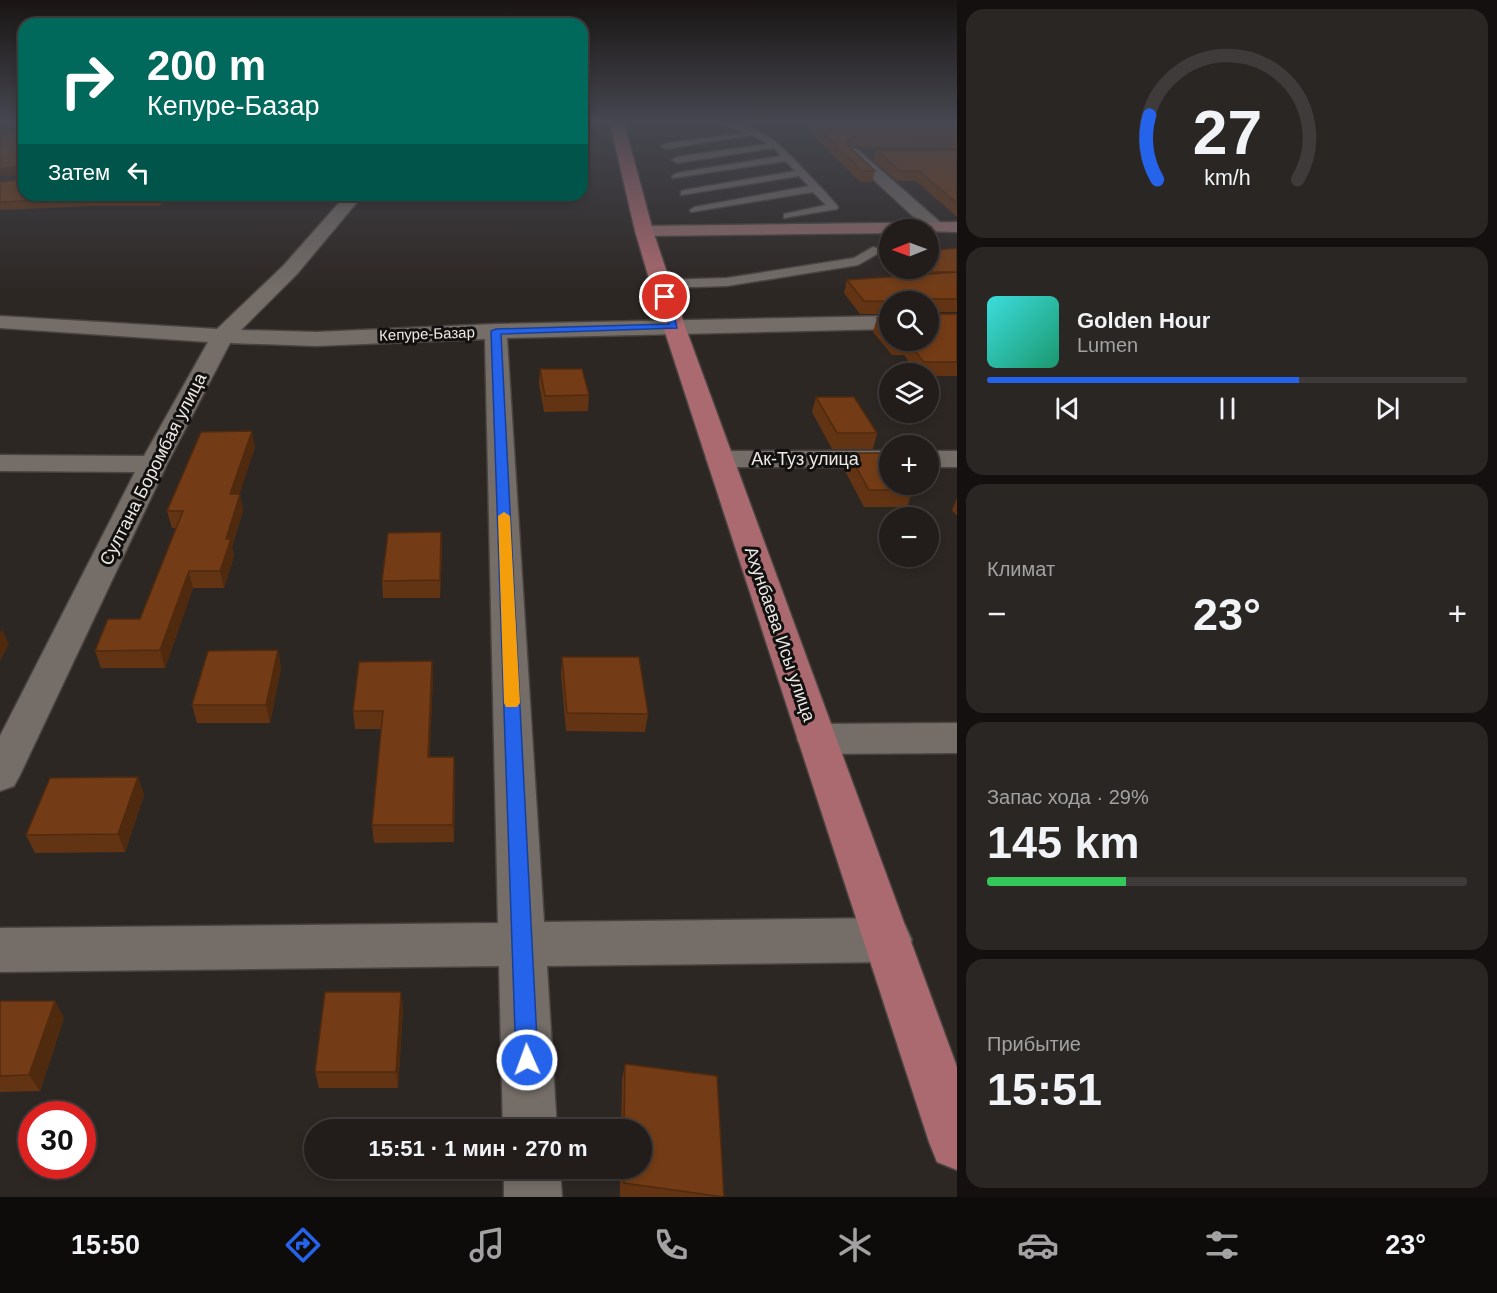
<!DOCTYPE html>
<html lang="ru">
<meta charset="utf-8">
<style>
:root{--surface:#221d1b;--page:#2a2624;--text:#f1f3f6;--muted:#a2a2a3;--line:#3f3b3a;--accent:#2563eb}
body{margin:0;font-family:Arial,sans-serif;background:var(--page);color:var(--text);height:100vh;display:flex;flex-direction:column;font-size:22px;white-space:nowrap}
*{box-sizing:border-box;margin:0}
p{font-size:20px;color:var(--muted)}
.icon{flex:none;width:33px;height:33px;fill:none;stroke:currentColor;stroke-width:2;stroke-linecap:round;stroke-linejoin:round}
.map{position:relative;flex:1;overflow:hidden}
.sheet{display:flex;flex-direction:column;gap:9px;padding:9px;background:#13100f;width:540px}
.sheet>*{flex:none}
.banner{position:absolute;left:18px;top:18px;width:570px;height:183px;border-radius:18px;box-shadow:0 3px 9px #0003,0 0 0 2px var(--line);background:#00695c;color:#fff;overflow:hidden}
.needle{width:39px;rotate:269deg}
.buttons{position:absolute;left:879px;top:219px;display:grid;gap:12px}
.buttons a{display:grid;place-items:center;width:60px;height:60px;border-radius:50%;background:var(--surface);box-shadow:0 3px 9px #0003,0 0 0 2px var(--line);font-size:30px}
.speed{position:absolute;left:18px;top:1101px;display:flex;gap:12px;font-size:30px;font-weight:700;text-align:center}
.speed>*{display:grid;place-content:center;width:78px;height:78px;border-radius:50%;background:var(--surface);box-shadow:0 3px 9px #0003,0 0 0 2px var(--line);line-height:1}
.speed .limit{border:9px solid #d22;background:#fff;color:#111}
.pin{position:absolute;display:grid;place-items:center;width:51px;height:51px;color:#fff;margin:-26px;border:3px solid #fff;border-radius:50%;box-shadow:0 2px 6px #0007}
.me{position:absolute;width:66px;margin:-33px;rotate:358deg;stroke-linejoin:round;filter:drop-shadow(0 0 4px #0008)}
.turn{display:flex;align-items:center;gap:21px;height:126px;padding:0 30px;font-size:27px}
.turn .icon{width:78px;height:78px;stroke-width:2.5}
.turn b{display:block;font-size:42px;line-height:51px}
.then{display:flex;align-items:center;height:57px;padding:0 30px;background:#0003;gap:12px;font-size:22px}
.big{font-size:45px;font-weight:800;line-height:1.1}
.sheet .tile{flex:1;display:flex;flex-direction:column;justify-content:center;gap:9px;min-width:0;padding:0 21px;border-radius:18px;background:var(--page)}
.sheet .dial{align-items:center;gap:0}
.dial svg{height:156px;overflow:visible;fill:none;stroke:var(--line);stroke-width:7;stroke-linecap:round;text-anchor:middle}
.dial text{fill:var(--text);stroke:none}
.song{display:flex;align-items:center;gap:18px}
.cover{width:72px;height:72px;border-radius:9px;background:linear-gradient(135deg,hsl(180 70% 55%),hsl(160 70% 35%))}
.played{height:6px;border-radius:3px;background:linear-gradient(90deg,var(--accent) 65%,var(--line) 65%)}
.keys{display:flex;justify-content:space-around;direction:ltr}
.heat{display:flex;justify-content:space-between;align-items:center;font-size:33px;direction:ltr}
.charge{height:9px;border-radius:4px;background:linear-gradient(90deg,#34c759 29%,var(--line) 0)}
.trip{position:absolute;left:304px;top:1119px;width:348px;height:60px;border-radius:30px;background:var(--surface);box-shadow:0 3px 9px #0003,0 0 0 2px var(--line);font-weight:800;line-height:60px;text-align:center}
.tab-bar{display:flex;height:96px;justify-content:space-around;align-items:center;background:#0e0c0b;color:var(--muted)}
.tab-bar .icon{width:42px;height:42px}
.tab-bar .current{color:var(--accent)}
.tab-bar b{font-size:27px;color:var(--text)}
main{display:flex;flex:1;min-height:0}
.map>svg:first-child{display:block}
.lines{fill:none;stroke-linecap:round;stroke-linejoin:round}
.lane-casing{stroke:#494441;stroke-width:3}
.street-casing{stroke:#494441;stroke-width:3}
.secondary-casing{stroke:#494441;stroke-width:3}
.primary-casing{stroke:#494441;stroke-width:3}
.lane{fill:#746d68;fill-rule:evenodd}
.street{fill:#746d68;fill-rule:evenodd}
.secondary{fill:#8f6c6c;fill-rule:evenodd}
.primary{fill:#ab6a6f;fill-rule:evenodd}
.wall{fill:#633413}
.shaded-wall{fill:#502a0f}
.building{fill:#733c16;stroke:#502a0f;stroke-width:1.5}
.route{fill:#2563eb;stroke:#184099;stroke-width:1.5}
.slow{fill:#f59e0b}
.labels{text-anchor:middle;stroke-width:6;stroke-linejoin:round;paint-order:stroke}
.far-street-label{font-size:15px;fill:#ece8e6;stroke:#13110f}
.street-label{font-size:18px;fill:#ece8e6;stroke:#13110f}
</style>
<main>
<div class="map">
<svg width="957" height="1197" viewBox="0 0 957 1197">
<rect width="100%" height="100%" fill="#2d2724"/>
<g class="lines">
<defs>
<path id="lane" d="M721 123C761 123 782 146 807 173 818 185 828 194 838 207L837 209 784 218V214L826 205 813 192 691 212 690 210 695 207 809 186 799 176 681 195V191L685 190 795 171 786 161 673 178 672 176 677 173 781 156 774 148 677 163 672 160 677 157 767 144 753 135 666 149 661 146 666 143 746 133Z
M873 247 877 248V254L858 265 727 286 662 288 656 284 662 280 727 278 854 258Z"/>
<path id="street" d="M853 149 858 150 941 223 944 227 941 231H929L848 156 846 153Z
M346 195H363L297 274 241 330 316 332 496 324 890 316V329L507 338 544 922 888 918 905 925 912 940 905 955 888 962 547 966 557 1130H503L499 966 0 972V928L498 923 485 339 316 346 230 343 167 464 20 775 14 786 0 791V736L135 472 0 471V455L144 456 208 342 0 328V316L217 329 283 266Z
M720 451H890V467H720L710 465 706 459 710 453Z
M928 451H957V467H928Z
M957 723V753L816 754 802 749 797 739 802 729 816 724Z
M504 1168H560L562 1197H504Z"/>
<path id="secondary" d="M957 222V232L890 230V233L644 236 638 235 635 231 638 227 644 226Z"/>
<path id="primary" d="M610 123H624L653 231 685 326 957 1067V1170L937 1162 929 1142 663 326 635 231Z"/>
</defs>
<use href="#lane" class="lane-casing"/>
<use href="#street" class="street-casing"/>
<use href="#secondary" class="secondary-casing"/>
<use href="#primary" class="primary-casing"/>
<use href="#lane" class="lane"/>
<use href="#street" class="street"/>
<use href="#secondary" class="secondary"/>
<use href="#primary" class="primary"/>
</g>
<path class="wall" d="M801 123H957V148L852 147 850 148 875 171 872 182H860Z
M0 134 171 195 160 206H93L0 210V182L24 179V174L0 176Z
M876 150H957V217L916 181H897L873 160Z
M957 248V312H931V314H957V376H928V374H918L904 355H892L873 332 877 318H890V340H928V302H890V314H860L844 293 847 280 922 275V268H928Z
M540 369 589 395 588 411 544 412 539 384Z
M816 397 877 433 873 449H832L812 412Z
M255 447 239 494 243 510 232 547 234 556 224 588H193L165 668H101L95 651 140 619 176 528H172L167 511Z
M848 453 913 490 907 507H864L844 469Z
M957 498V516L952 510Z
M441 532 442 549 440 598H383L382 581Z
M278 650 281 668 270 723H197L192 705Z
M562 657 648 714 645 732 566 731 561 674Z
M432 661 433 679 429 757 455 774 454 842 374 843 372 825 381 729H355L353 711Z
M138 777 144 795 125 852 35 853 26 835Z
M0 1001 64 1018 40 1091 0 1092Z
M403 1009 398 1088H319L315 1072Z
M625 1064 724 1197H620V1168H642V1130H621L622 1080Z"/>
<path class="shaded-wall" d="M0 123H23L24 126 0 128Z
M854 137 852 147 845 151 847 141Z
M23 166 24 173 0 176V169Z
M162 195H171L160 206 159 199Z
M252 431 255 447 234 511 230 494Z
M240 494 243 510 232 547 234 556 224 588 220 571 226 539Z
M441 532 442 549 440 598V580Z
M189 571 193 588 165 668 160 650Z
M2 629 9 644 0 661V633Z
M278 650 281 668 270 723 266 705Z
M432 661 433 679 429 775 428 757Z
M454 757 455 774 454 842 453 825Z
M138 777 144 795 125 852 118 834Z
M401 992 403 1009 398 1088 396 1072Z
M55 1001 64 1018 40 1091 29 1075Z"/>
<path class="building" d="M813 123H957V138L854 137 847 141 846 144 875 171H862Z
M24 128V195H162L159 199 91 198 0 202V182L24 179 23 166 0 169V134L24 131Z
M876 150H957V203L919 171H900Z
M957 248V272H926V268H928V251Z
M957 272V299H931V314H957V362H924L908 342H896L895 340H928V302L864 301 847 280Z
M877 318H890V334Z
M540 369H582L589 395 545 396Z
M816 397H854L877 433H837Z
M252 431 230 494H240L226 539H231L220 571H189L160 650 95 651 108 619H140L183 511H167L201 432Z
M848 453H890V484H909L913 490H869Z
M441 532 440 580 382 581 388 533Z
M278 650 266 705H192L208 651Z
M562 657H639L648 714 567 713Z
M432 661 428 757H454L453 825H372L383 711H353L359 662Z
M138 777 118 834 26 835 50 778Z
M325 992H401L396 1072H315Z
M0 1001H55L29 1075 0 1076Z
M625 1064 717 1076 724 1197 624 1183V1168H642V1130H624Z"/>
<linearGradient id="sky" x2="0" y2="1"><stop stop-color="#191514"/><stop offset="0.42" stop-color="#464750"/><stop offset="1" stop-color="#464750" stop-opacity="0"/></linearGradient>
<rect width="957" height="291" fill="url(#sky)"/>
<path class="route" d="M665 294 670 297 677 328 501 334 538 1060 535 1068 527 1071 519 1068 516 1060 491 331 496 329 669 324 661 297Z"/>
<path class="slow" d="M504 512 510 516 520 703 517 707H506L504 703 498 516Z"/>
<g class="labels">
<g class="far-street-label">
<text transform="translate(427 334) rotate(-2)" y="5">Кепуре-Базар</text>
</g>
<g class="street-label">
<text x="805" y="465">Ак-Туз улица</text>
<text transform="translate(153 469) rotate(-63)" y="6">Султана Боромбая улица</text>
<text transform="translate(780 634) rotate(71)" y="6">Ахунбаева Исы улица</text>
</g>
</g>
</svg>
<div class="buttons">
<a><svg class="needle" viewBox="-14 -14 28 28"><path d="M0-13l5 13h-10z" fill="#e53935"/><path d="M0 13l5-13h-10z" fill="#a2a2a3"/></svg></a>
<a><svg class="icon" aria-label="search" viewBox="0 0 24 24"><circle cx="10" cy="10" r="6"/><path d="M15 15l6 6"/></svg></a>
<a><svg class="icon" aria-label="layers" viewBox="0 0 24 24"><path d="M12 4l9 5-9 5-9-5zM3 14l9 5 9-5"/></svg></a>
<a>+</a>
<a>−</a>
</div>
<div class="speed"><div class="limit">30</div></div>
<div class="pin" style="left:665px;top:297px;background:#d93025"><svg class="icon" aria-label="arrive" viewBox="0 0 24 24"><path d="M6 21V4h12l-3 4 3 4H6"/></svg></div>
<svg class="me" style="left:527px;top:1060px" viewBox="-20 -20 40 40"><circle r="17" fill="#2563eb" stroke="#fff" stroke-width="3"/><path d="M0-11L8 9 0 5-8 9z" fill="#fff"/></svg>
<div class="trip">15:51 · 1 мин · 270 m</div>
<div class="banner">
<div class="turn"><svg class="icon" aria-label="right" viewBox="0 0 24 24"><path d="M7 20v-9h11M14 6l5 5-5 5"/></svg><div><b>200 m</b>Кепуре-Базар</div></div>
<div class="then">Затем<svg class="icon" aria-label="left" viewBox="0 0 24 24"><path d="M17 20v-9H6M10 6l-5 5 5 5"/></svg></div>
</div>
</div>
<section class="sheet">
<div class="tile dial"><svg viewBox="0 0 100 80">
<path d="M14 69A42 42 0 1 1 86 69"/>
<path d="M14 69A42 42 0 0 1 10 36" stroke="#2563eb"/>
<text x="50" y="56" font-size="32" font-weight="700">27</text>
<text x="50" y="72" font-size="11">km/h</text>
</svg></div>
<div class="tile">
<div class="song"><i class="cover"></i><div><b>Golden Hour</b><p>Lumen</p></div></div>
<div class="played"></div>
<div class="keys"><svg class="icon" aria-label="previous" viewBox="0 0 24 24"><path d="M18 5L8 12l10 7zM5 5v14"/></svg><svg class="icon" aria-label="pause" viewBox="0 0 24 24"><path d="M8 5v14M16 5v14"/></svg><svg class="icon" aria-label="next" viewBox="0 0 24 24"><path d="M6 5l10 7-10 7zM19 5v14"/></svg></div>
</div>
<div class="tile"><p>Климат</p>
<div class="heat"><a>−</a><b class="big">23°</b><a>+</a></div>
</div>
<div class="tile"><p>Запас хода · 29%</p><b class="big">145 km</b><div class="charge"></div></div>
<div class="tile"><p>Прибытие</p><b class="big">15:51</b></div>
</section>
</main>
<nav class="tab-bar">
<b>15:50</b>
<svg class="icon current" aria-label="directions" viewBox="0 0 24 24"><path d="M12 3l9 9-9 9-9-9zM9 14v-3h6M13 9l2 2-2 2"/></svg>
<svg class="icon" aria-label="music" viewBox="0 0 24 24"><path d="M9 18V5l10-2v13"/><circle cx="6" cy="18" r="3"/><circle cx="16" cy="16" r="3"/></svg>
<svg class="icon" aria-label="phone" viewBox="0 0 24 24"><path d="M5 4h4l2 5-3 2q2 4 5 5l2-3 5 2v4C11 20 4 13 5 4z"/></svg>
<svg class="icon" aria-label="climate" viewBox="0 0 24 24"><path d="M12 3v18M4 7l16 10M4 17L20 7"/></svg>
<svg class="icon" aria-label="car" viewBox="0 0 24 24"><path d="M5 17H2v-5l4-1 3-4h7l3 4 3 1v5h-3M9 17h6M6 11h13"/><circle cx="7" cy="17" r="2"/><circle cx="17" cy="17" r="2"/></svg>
<svg class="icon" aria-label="filters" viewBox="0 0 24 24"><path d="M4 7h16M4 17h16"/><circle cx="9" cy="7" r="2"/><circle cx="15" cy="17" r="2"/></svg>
<b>23°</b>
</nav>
